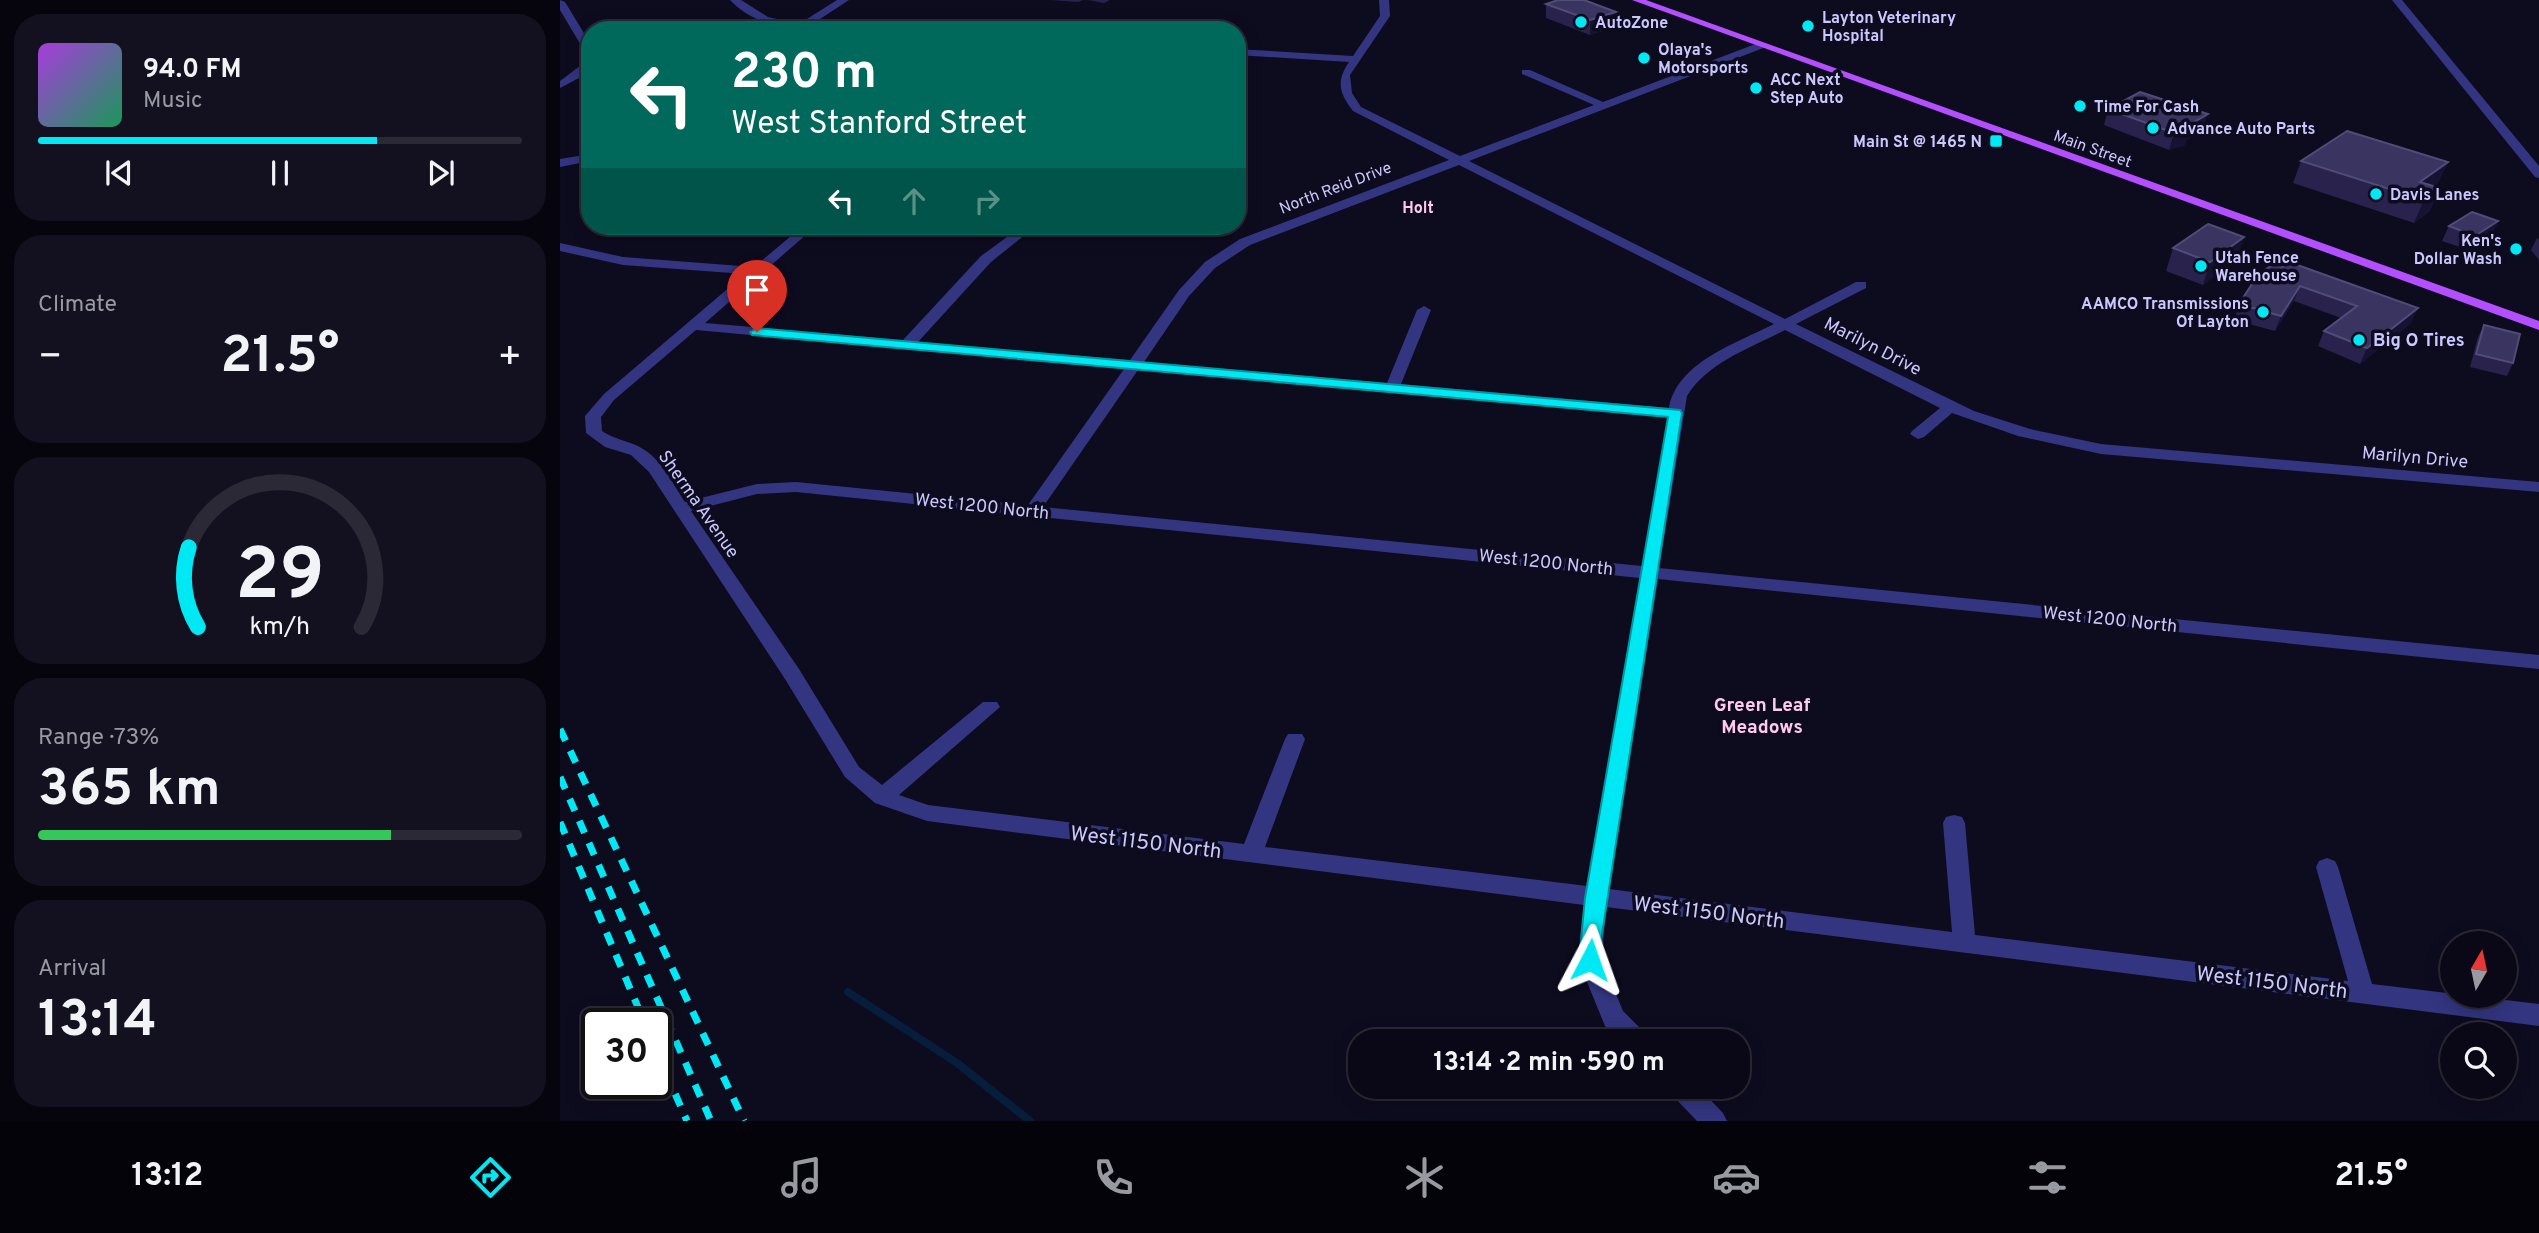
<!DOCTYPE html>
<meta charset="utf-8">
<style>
:root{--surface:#0a0816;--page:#13111f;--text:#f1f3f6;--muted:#999aa1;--line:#2a2935;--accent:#00e8f3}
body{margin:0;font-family:Overpass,sans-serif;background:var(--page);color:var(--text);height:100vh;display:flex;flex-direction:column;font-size:26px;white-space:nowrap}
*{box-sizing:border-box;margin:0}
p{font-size:23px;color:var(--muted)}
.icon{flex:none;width:38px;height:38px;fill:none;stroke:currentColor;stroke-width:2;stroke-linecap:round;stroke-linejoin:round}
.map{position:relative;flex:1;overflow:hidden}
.details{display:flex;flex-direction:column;gap:14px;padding:14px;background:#06040c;width:560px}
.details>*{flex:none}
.top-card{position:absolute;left:21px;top:21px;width:665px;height:214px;border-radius:28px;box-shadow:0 4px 18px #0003,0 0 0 2px var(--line);background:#00695c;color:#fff;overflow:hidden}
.needle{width:46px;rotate:9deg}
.controls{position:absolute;left:1880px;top:931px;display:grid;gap:14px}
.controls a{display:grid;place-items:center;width:77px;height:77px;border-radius:50%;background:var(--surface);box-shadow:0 4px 18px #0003,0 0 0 2px var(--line);font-size:35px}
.speed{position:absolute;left:21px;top:1008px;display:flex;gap:14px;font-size:35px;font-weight:700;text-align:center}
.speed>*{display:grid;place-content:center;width:91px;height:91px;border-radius:50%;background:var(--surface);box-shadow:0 4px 18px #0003,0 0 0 2px var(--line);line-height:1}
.speed .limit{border:4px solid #111;border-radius:10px;background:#fff;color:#111}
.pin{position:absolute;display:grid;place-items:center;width:60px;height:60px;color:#fff;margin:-72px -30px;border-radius:50% 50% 50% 0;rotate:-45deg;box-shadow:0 0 7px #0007}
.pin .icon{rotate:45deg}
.me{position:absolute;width:77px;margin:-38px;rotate:4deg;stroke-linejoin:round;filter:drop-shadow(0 0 5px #0008)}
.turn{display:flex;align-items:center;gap:24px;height:147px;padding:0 35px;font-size:32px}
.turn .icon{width:91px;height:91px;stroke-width:2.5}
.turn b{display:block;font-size:49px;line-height:60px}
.lanes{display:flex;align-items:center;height:66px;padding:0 35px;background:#0003;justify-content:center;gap:35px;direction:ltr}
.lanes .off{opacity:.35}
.big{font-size:52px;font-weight:700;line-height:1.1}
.details .widget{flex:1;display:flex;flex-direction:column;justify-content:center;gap:10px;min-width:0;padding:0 24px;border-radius:28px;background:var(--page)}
.details .dial{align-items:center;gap:0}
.dial svg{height:182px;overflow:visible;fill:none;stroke:var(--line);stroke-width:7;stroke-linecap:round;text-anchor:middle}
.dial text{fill:var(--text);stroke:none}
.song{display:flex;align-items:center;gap:21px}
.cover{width:84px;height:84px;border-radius:10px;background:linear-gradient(135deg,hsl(280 70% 55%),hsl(150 70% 35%))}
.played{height:7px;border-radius:4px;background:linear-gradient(90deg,var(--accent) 70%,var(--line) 70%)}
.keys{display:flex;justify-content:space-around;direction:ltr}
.heat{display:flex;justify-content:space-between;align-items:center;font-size:38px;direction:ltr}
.charge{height:10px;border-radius:5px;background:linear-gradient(90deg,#34c759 73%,var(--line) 0)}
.trip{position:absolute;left:788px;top:1029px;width:402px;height:70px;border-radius:28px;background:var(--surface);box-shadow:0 4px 18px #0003,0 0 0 2px var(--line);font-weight:700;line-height:70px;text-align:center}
.dock{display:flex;height:112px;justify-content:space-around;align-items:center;background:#040309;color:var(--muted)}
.dock .icon{width:49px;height:49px}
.dock .active{color:var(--accent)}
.dock b{font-size:32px;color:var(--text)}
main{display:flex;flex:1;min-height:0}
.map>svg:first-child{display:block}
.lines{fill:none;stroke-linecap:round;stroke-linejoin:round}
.stream{stroke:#061d3b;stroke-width:8}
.minor{fill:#333580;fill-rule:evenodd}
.major{fill:#b34fff;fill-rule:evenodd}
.rail{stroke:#00e8f3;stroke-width:7;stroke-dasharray:13 11;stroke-linecap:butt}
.wall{fill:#28224d}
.shaded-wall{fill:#161232}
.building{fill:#3a3460;stroke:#504b79;stroke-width:2}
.route{fill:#00e8f3;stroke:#00979e;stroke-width:2}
.poi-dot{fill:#00e8f3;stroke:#0d0b1e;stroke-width:2.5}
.labels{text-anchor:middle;stroke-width:7;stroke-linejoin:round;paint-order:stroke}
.far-poi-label{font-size:16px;font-weight:bold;fill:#cbc8ff;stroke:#0d0b1e;text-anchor:start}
.far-street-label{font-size:16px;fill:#cbc8ff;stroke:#0d0b1e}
.far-neighbourhood-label{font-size:16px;font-weight:bold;fill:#ffcaef;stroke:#0d0b1e}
.poi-label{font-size:18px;font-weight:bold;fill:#cbc8ff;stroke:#0d0b1e;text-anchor:start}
.street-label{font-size:18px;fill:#cbc8ff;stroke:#0d0b1e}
.neighbourhood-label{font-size:19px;font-weight:bold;fill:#ffcaef;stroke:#0d0b1e}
.near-street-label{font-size:21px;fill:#cbc8ff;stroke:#0d0b1e}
</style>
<main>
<section class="details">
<div class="widget">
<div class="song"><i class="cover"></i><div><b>94.0 FM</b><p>Music</p></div></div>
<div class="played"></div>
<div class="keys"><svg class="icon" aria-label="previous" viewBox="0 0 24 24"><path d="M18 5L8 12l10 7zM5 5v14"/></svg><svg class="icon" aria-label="pause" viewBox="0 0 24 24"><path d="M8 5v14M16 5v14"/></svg><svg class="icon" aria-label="next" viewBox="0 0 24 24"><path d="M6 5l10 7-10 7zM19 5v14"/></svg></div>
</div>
<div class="widget"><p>Climate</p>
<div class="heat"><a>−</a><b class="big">21.5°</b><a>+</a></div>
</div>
<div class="widget dial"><svg viewBox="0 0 100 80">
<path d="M14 69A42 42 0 1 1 86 69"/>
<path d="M14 69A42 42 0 0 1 10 34" stroke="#00e8f3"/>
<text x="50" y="56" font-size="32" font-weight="700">29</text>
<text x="50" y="72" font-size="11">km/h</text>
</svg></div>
<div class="widget"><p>Range · 73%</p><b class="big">365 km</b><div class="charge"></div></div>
<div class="widget"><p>Arrival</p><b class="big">13:14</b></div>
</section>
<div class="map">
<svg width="1979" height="1121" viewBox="0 0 1979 1121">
<rect width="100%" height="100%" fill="#0d0b1e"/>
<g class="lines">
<path class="stream" d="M288 992 397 1063 470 1121"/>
<path class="minor" d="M0 0 5 2 30 43V67L19 78 0 88V81L20 66 25 52 0 10Z
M170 0H181L208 17 239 24 277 0H289L251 25 312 27 317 30C268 30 207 39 170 0Z
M819 0H829L830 16 790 75 792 93 801 107 900 156 1034 105 962 74V70H970L1043 102 1198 43H1206V47L909 161 1225 319 1296 282H1306V288L1236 324 1414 411 1470 429 1541 444 1979 482V492L1541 454 1458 436 1392 413 1364 437 1358 439 1350 434 1352 431 1380 408 1225 330C1191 348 1148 362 1127 396L1099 568 1979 655V669L1098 579 1049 889 1392 932 1383 823 1386 817 1394 815 1402 817 1405 823 1415 935 1788 981 1756 867 1759 861 1767 858 1775 861 1778 867 1812 984 1979 1004V1026L1046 907 1042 960 1063 1011 1085 1033 1088 1041H1060L1045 1026 1018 960 1024 905 367 821 315 803 285 777 225 679 89 472 71 455 45 447 26 433 25 416 44 394 185 274 63 265 0 251V243L63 257 194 267 243 226H256L145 323 343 340 421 256 462 226H476L431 262 358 342 570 360 619 290 645 262 680 239 889 160 793 111C779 93 776 81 789 62L677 55V49L793 56 820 16ZM899 165 1214 324C1177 343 1117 362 1109 408L841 384 871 310 864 306 857 310 827 383 584 362 629 296 655 268 690 245ZM136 330 564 369 468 505 236 482 197 484 125 502C113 484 102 460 83 449 71 441 55 440 42 431L41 417 54 400ZM578 370 1108 417 1082 566 483 507ZM236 492 1080 578 1027 886 705 847 745 739 742 734H728L725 739 684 844 368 805 339 795 440 707 437 702H423L322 785 299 767 239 669 131 511 197 494Z
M1832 0H1842L1979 166V178L1975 177Z
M30 154V161L0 167V159Z
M1109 1087H1138L1163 1113 1167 1121H1137L1112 1095Z"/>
<path class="major" d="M1072 0H1086L1979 321V330Z"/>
<path class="rail" d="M0 729 184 1121
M0 777 151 1121
M0 822 85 1024
M96 1050 127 1121"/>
</g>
<path class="wall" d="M490 0H523L518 2Z
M528 0H550L544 3Z
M986 4 1056 12 1055 27 1030 35 986 18Z
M1548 109 1643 130 1626 140 1625 145 1609 150 1544 125Z
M1741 161 1878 184 1874 187 1879 188 1870 211 1854 223 1733 183Z
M1938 221 1932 235 1909 250 1882 241 1889 226Z
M1684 237 1676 260 1643 285 1606 271 1613 248Z
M1977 238 1979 239V260L1971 250Z
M1713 264 1851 323 1800 364 1758 346 1764 331 1781 318 1734 301 1715 331 1674 320 1679 304Z
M1924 325 1953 363 1947 376 1910 367 1918 337Z"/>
<path class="shaded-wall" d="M1056 12 1055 27 1030 35V20Z
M1648 114 1643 130 1626 140 1625 145 1609 150 1614 133Z
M1888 162 1878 184 1859 199 1860 182Z
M1879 188 1870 211 1854 223 1864 200Z
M1938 221 1932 235 1909 250 1915 236Z
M1684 237 1676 260 1643 285 1650 262Z
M1740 286 1734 301 1715 331 1721 316Z
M1858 308 1851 323 1800 364 1807 348Z"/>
<path class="building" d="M998 0H1024L1056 12 1030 20 986 4Z
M1580 92 1648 114 1629 125V129L1614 133 1548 109Z
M1787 131 1888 162 1860 182 1879 188 1864 200 1741 161Z
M1912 212 1938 221 1915 236 1889 226Z
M1648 224 1684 237 1650 262 1613 248Z
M1729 262 1858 308 1807 348 1764 331 1797 306 1740 286 1721 316 1679 304 1698 275 1713 264 1722 267Z
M1924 325 1960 334 1953 363 1916 354Z"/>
<path class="route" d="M197 328 1120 410 1122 413 1037 967 1030 969 1022 967 1019 960 1025 898 1108 417 192 335 190 332Z"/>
<g class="poi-dot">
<circle cx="1021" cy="22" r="7"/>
<circle cx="1248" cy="26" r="7"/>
<circle cx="1084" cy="58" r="7"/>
<circle cx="1196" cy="88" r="7"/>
<circle cx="1520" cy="106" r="7"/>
<circle cx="1593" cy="128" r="7"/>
<rect x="1429" y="134" width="14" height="14" rx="3.5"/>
<circle cx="1816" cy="194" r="7"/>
<circle cx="1956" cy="249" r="7"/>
<circle cx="1641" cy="266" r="7"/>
<circle cx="1703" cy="312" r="7"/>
<circle cx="1799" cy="340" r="7"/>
</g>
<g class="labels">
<g class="far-poi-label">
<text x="1262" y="23">Layton Veterinary<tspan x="1262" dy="18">Hospital</tspan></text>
<text x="1035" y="28">AutoZone</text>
<text x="1098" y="55">Olaya's<tspan x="1098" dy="18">Motorsports</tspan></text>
<text x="1210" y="85">ACC Next<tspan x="1210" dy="18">Step Auto</tspan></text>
<text x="1534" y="112">Time For Cash</text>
<text x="1607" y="134">Advance Auto Parts</text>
<text x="1422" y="147" text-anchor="end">Main St @ 1465 N</text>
<text x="1830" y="200">Davis Lanes</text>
<text x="1942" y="246" text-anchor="end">Ken's<tspan x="1942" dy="18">Dollar Wash</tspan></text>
<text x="1655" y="263">Utah Fence<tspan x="1655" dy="18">Warehouse</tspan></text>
<text x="1689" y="309" text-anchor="end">AAMCO Transmissions<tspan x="1689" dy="18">Of Layton</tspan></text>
</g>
<g class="far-street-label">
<text transform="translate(1533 148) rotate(20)" y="6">Main Street</text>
<text transform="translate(775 187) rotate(-21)" y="6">North Reid Drive</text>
</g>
<g class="far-neighbourhood-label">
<text x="858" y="213">Holt</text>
</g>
<g class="poi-label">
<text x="1813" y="346">Big O Tires</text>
</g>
<g class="street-label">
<text transform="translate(1313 346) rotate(27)" y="6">Marilyn Drive</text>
<text transform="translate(1855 457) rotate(5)" y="6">Marilyn Drive</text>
<text transform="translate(139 504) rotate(55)" y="6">Sherma Avenue</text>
<text transform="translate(422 506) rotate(6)" y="6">West 1200 North</text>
<text transform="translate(986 562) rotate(6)" y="6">West 1200 North</text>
<text transform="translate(1550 619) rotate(6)" y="6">West 1200 North</text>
</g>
<g class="neighbourhood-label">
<text x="1202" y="711">Green Leaf<tspan x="1202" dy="22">Meadows</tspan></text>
</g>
<g class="near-street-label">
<text transform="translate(586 842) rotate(7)" y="7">West 1150 North</text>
<text transform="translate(1149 912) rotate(7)" y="7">West 1150 North</text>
<text transform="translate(1712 982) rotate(7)" y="7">West 1150 North</text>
</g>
</g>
</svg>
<div class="controls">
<a><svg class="needle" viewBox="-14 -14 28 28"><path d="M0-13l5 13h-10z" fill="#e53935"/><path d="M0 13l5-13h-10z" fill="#999aa1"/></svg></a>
<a><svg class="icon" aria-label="search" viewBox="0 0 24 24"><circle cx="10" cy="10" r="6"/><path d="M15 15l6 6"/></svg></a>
</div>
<div class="speed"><div class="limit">30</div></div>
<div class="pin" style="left:197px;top:332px;background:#d93025"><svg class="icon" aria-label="arrive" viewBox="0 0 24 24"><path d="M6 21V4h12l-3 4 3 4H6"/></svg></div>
<svg class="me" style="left:1030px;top:960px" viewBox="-20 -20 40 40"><path d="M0-17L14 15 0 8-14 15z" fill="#00e8f3" stroke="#fff" stroke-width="4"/></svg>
<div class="trip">13:14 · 2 min · 590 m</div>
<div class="top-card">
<div class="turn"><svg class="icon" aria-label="left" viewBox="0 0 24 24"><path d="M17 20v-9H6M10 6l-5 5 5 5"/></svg><div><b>230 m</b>West Stanford Street</div></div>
<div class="lanes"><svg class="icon" aria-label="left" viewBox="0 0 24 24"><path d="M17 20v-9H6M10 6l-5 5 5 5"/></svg><svg class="icon off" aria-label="ahead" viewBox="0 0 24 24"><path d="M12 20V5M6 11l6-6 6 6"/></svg><svg class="icon off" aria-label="right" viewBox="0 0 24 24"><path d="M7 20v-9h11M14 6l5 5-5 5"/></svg></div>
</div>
</div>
</main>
<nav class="dock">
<b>13:12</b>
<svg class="icon active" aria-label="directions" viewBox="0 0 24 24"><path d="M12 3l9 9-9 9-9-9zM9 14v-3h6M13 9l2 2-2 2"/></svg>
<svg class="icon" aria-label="music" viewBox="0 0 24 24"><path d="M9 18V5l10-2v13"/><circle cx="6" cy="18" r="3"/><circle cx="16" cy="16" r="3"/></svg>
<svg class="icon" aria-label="phone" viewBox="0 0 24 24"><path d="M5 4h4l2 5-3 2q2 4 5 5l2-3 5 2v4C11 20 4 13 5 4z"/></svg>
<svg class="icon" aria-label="climate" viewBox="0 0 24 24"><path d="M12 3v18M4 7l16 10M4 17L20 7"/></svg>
<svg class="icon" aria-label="car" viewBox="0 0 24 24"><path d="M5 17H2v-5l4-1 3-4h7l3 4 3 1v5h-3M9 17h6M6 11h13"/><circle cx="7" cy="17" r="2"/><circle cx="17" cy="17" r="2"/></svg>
<svg class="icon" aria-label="filters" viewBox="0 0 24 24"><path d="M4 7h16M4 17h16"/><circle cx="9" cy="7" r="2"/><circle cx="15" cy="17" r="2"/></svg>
<b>21.5°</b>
</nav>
